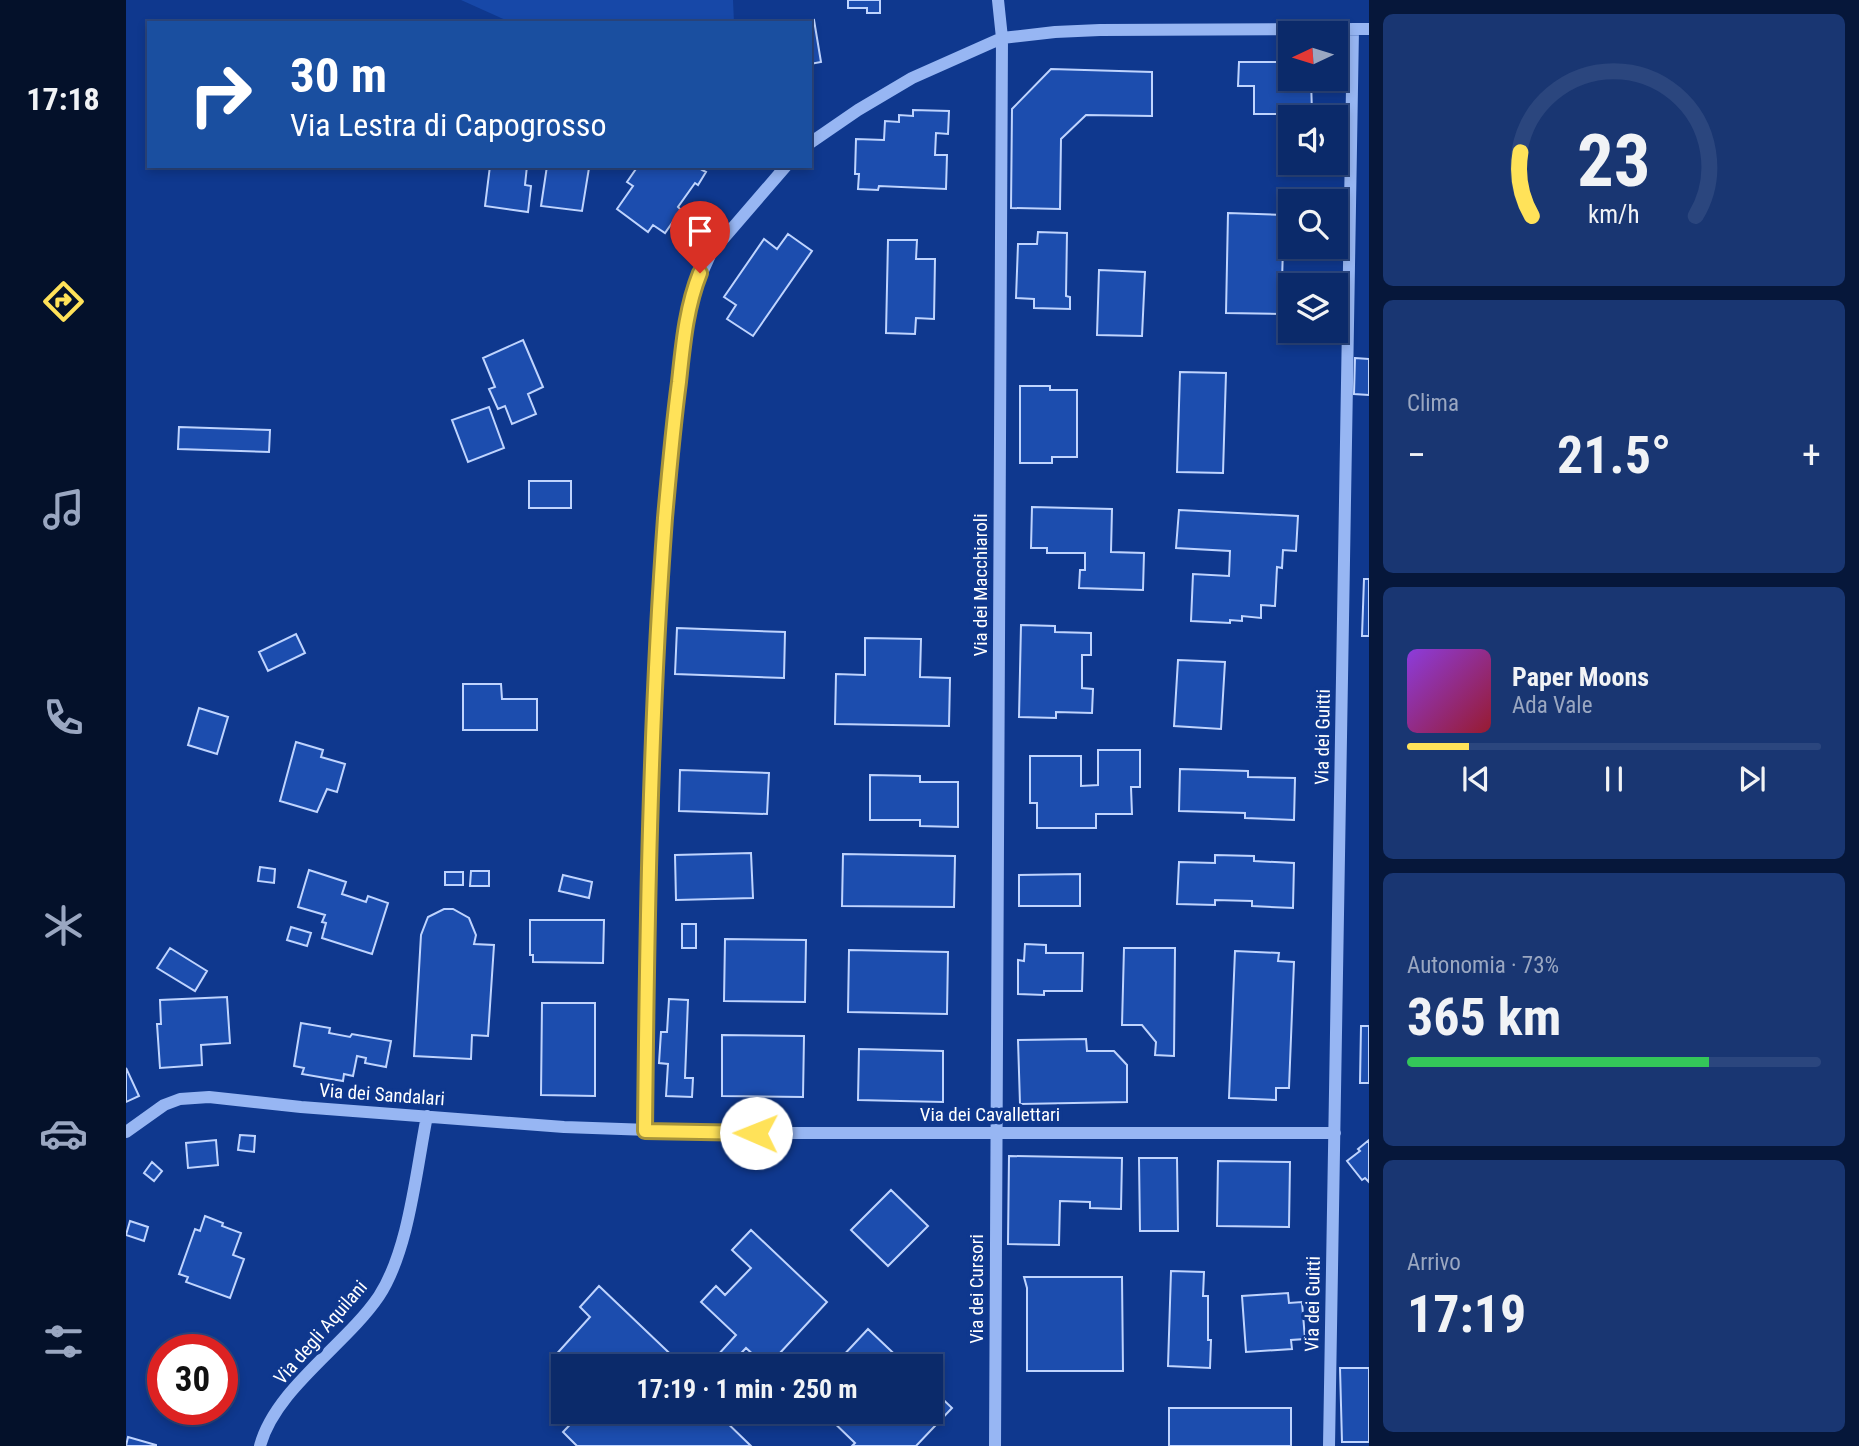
<!DOCTYPE html>
<html lang="it">
<meta charset="utf-8">
<style>
:root{--surface:#0b2a6a;--page:#193672;--text:#f1f3f6;--muted:#9aa7c1;--line:#2b467e;--accent:#ffe259}
body{margin:0;font-family:"Roboto Condensed",sans-serif;background:var(--page);color:var(--text);height:100vh;display:flex;flex-direction:column;font-size:26px;white-space:nowrap}
*{box-sizing:border-box;margin:0}
p{font-size:23px;color:var(--muted)}
.icon{flex:none;width:38px;height:38px;fill:none;stroke:currentColor;stroke-width:2;stroke-linecap:round;stroke-linejoin:round}
.map{position:relative;flex:1;overflow:hidden}
.details{display:flex;flex-direction:column;gap:14px;padding:14px;background:#06173a;width:490px}
.details>*{flex:none}
.hud{position:absolute;left:21px;top:21px;width:665px;height:147px;border-radius:0px;box-shadow:0 4px 10px #0003,0 0 0 2px var(--line);background:#1a4fa0;color:#fff;overflow:hidden}
.needle{width:46px;rotate:266deg}
.controls{position:absolute;left:1152px;top:21px;display:grid;gap:14px}
.controls a{display:grid;place-items:center;width:70px;height:70px;border-radius:0px;background:var(--surface);box-shadow:0 4px 10px #0003,0 0 0 2px var(--line);font-size:35px}
.speed{position:absolute;left:21px;top:1334px;display:flex;gap:14px;font-size:35px;font-weight:700;text-align:center}
.speed>*{display:grid;place-content:center;width:91px;height:91px;border-radius:50%;background:var(--surface);box-shadow:0 4px 10px #0003,0 0 0 2px var(--line);line-height:1}
.speed .limit{border:10px solid #d22;background:#fff;color:#111}
.pin{position:absolute;display:grid;place-items:center;width:60px;height:60px;color:#fff;margin:-72px -30px;border-radius:50% 50% 50% 0;rotate:-45deg;box-shadow:0 0 7px #0007}
.pin .icon{rotate:45deg}
.me{position:absolute;width:77px;margin:-38px;rotate:271deg;stroke-linejoin:round;filter:drop-shadow(0 0 5px #0008)}
.turn{display:flex;align-items:center;gap:24px;height:147px;padding:0 28px;font-size:32px}
.turn .icon{width:91px;height:91px;stroke-width:2.5}
.turn b{display:block;font-size:49px;line-height:60px}
.big{font-size:52px;font-weight:700;line-height:1.1}
.details .widget{flex:1;display:flex;flex-direction:column;justify-content:center;gap:10px;min-width:0;padding:0 24px;border-radius:10px;background:var(--page)}
.details .dial{align-items:center;gap:0}
.dial svg{height:182px;overflow:visible;fill:none;stroke:var(--line);stroke-width:7;stroke-linecap:round;text-anchor:middle}
.dial text{fill:var(--text);stroke:none}
.song{display:flex;align-items:center;gap:21px}
.cover{width:84px;height:84px;border-radius:10px;background:linear-gradient(135deg,hsl(270 70% 55%),hsl(350 70% 35%))}
.played{height:7px;border-radius:4px;background:linear-gradient(90deg,var(--accent) 15%,var(--line) 15%)}
.keys{display:flex;justify-content:space-around;direction:ltr}
.heat{display:flex;justify-content:space-between;align-items:center;font-size:38px;direction:ltr}
.charge{height:10px;border-radius:5px;background:linear-gradient(90deg,#34c759 73%,var(--line) 0)}
.trip{position:absolute;left:425px;top:1354px;width:392px;height:70px;border-radius:0px;background:var(--surface);box-shadow:0 4px 10px #0003,0 0 0 2px var(--line);font-weight:700;line-height:70px;text-align:center}
main{display:flex;flex:1;min-height:0}
.dock{display:flex;flex-direction:column;width:126px;justify-content:space-around;align-items:center;background:#04112a;color:var(--muted)}
.dock .icon{width:49px;height:49px}
.dock .active{color:var(--accent)}
.dock b{font-size:32px;color:var(--text)}
.map>svg:first-child{display:block}
.green{fill:#1748a8}
.building{fill:#1c4dae;stroke:#bfd4fe;stroke-width:2}
.lines{fill:none;stroke-linecap:round;stroke-linejoin:round}
.minor{stroke:#97b6f3;stroke-width:12}
.route-casing{stroke:#a6933a;stroke-width:18}
.route{stroke:#ffe259;stroke-width:12}
.labels{text-anchor:middle;stroke-width:7;stroke-linejoin:round;paint-order:stroke}
.street-label{font-size:19px;fill:#fff;stroke:#0f388e}
</style>
<main>
<nav class="dock">
<b>17:18</b>
<svg class="icon active" aria-label="directions" viewBox="0 0 24 24"><path d="M12 3l9 9-9 9-9-9zM9 14v-3h6M13 9l2 2-2 2"/></svg>
<svg class="icon" aria-label="music" viewBox="0 0 24 24"><path d="M9 18V5l10-2v13"/><circle cx="6" cy="18" r="3"/><circle cx="16" cy="16" r="3"/></svg>
<svg class="icon" aria-label="phone" viewBox="0 0 24 24"><path d="M5 4h4l2 5-3 2q2 4 5 5l2-3 5 2v4C11 20 4 13 5 4z"/></svg>
<svg class="icon" aria-label="climate" viewBox="0 0 24 24"><path d="M12 3v18M4 7l16 10M4 17L20 7"/></svg>
<svg class="icon" aria-label="car" viewBox="0 0 24 24"><path d="M5 17H2v-5l4-1 3-4h7l3 4 3 1v5h-3M9 17h6M6 11h13"/><circle cx="7" cy="17" r="2"/><circle cx="17" cy="17" r="2"/></svg>
<svg class="icon" aria-label="filters" viewBox="0 0 24 24"><path d="M4 7h16M4 17h16"/><circle cx="9" cy="7" r="2"/><circle cx="15" cy="17" r="2"/></svg>
</nav>
<div class="map">
<svg width="1243" height="1446" viewBox="0 0 1243 1446">
<rect width="100%" height="100%" fill="#0f388e"/>
<path class="green" d="M335 0H607L608 23H386Z"/>
<path class="building" d="M722 0H754V13H741V8H722Z
M688 20 695 62 684 64V23H671Z
M1113 62H1164V79H1185L1186 114H1128V86H1112Z
M925 69 1026 72V116L960 115 935 139 934 209 885 208 886 109Z
M787 110 823 111 822 134 810 133 809 155H821L820 189 753 186 752 190 732 189 733 174H729L730 139 758 140 759 121 773 122V115L787 116Z
M364 166H401L399 185 405 186 402 212 359 206Z
M421 166 463 168 456 211 415 206Z
M512 166H579L576 170 580 172 572 185 569 183 552 207 555 210 539 233 527 225 522 232 491 209 507 186 501 182Z
M1102 213 1158 215 1155 314 1100 313Z
M912 232 941 233 940 296 944 297V309L908 308V299L890 298 892 244H911Z
M662 234 686 251 627 336 601 319 610 305 598 297 638 239 651 249Z
M762 240H791L790 259H809L808 319 790 318 789 334 760 333Z
M973 270 1019 272 1016 336 971 335Z
M397 340 417 387 402 394 410 414 386 424 379 406 372 409 363 389 369 387 357 358Z
M1229 358 1243 359V395L1228 394Z
M1054 372 1100 373 1097 473 1051 472Z
M894 386H924V390H951V457H926V463H894Z
M363 407 378 448 342 462 326 420Z
M53 427 144 430 143 452 52 449Z
M403 481H445V508H403Z
M906 507 986 509 985 552 1018 553 1017 590 953 588 954 570H959V553H921V548H905Z
M1053 510 1172 516 1170 551 1157 550 1156 568 1151 567 1149 606 1135 605V618L1116 616V621L1104 620V623L1065 621 1067 574 1103 576 1104 551 1050 548Z
M1238 579H1243V636H1236Z
M895 625 929 626V632L965 633V655H956V688L967 689 966 713 930 712V718L893 717Z
M551 628 659 632 658 678 549 674Z
M170 634 179 653 142 671 133 652Z
M739 638 795 639 794 677 824 678 823 726 709 724 710 674 739 675Z
M1052 660 1099 662 1095 729 1048 726Z
M337 684H375L376 699H411V730H337Z
M73 708 102 717 91 754 62 745Z
M170 742 197 750 195 757 219 764 211 792 201 789 191 812 154 801Z
M972 750H1014V787H1005L1006 814H970V828H911V803H904V756H955V786L972 785Z
M1054 769 1122 771V777L1169 778 1168 820 1119 818V813L1053 811Z
M554 770 643 773 641 814 553 811Z
M744 775 794 776V782H832V827L794 826V820H744Z
M625 853 627 898 550 900 549 855Z
M717 854 829 856 828 907 716 906Z
M1089 855 1128 856V861L1168 863 1167 908 1126 906V901L1089 900V905L1051 904 1053 862 1089 863Z
M134 867 149 869 148 883 132 881Z
M183 870 220 882 216 894 240 902 242 896 262 903 246 954 196 938 200 923 196 922 199 915 172 907Z
M345 871H363V886H344Z
M319 872H337V885H319Z
M954 874V906H893V875Z
M437 875 466 882 463 898 433 891Z
M318 909H327L343 918 350 935 348 944 368 945 362 1036 346 1035 345 1059 288 1056 295 935 302 917Z
M404 920H478L477 963 407 962V955H404Z
M556 924H570V948H556Z
M165 927 185 933 181 946 161 940Z
M599 939 680 940 679 1002 598 1001Z
M899 944 920 945V953H957L956 991H918V995L892 994V960L898 961Z
M44 948 81 971 69 991 31 968Z
M998 948H1049L1048 1056 1029 1055 1030 1042 1016 1025H996Z
M723 950 822 952 821 1014 722 1012Z
M1109 951 1153 953 1152 961 1168 962 1163 1088H1150V1100L1103 1098Z
M101 997 104 1043 75 1045 76 1065 34 1068 31 1024H35L34 1000Z
M543 999 562 1000 559 1078H567L566 1097 540 1096 542 1064 533 1063 535 1032H541Z
M416 1003H469V1096L415 1095Z
M175 1023 204 1028 203 1033 224 1037 226 1034 265 1041 260 1067 239 1063 240 1058 231 1056 227 1076 218 1074 217 1081 176 1074 178 1068 168 1066Z
M1235 1026H1243V1083H1234Z
M596 1035 678 1036 677 1097 596 1096Z
M960 1039 961 1051H988L1001 1065V1102L894 1104 892 1040Z
M733 1049 817 1051V1102L732 1100Z
M0 1068 13 1096 0 1102Z
M114 1135 129 1136 128 1152 112 1150Z
M90 1140 92 1165 62 1168 60 1143Z
M1243 1140V1182L1239 1178 1236 1180 1221 1161 1234 1151 1232 1149Z
M883 1156 996 1158 995 1209 964 1208V1202L934 1201 933 1245 882 1244Z
M1013 1158H1051L1052 1231H1014Z
M1092 1161 1164 1162 1163 1227 1091 1226Z
M26 1162 36 1171 28 1181 18 1173Z
M765 1190 802 1226 762 1266 725 1230Z
M79 1216 97 1223 96 1226 115 1233 107 1255 118 1259 104 1298 60 1282 62 1277 53 1274 69 1229 74 1231Z
M4 1221 22 1227 18 1241 0 1235Z
M625 1230 701 1302 641 1367 620 1348 602 1367H581L610 1335 575 1302 590 1286 599 1295 625 1268 606 1250Z
M1045 1271 1078 1272 1077 1296H1082V1340H1085L1084 1368 1042 1366Z
M898 1277H996L997 1371H901V1288Z
M473 1286 558 1367H438V1370L426 1359 464 1317 454 1307Z
M1162 1293 1163 1303 1176 1302 1179 1339 1165 1340 1166 1349 1120 1352 1116 1296Z
M742 1329 782 1367H722L714 1359Z
M1214 1368H1243V1442H1216Z
M805 1388 826 1408 790 1446H726L729 1443 697 1412H805Z
M1043 1408H1165V1446H1043Z
M456 1412H590L625 1446H451L437 1432Z
M2 1437 30 1445V1446H0Z"/>
<g class="lines">
<path class="minor" d="M684 143 732 110 786 78 876 38 929 32 974 30 1243 29
M519 1131 523 858 531 637 542 485 558 339 566 295 585 253 660 166
M0 1132 38 1105 54 1099 83 1097 175 1107 438 1127 609 1133H1209
M134 1446C149 1389 220 1345 253 1296 283 1250 290 1171 301 1116
M869 1446 876 38 872 0
M1203 1446 1227 29"/>
</g>
<g class="lines">
<defs>
<path id="route" d="M574 273C560 308 557 345 553 382 547 427 543 473 539 518 524 722 521 927 519 1131L630 1133"/>
</defs>
<use href="#route" class="route-casing"/>
<use href="#route" class="route"/>
</g>
<g class="labels">
<g class="street-label">
<text transform="translate(854 585) rotate(-90)" y="7">Via dei Macchiaroli</text>
<text transform="translate(1196 737) rotate(-89)" y="7">Via dei Guitti</text>
<text transform="translate(256 1094) rotate(4)" y="7">Via dei Sandalari</text>
<text x="864" y="1121">Via dei Cavallettari</text>
<text transform="translate(850 1289) rotate(-90)" y="7">Via dei Cursori</text>
<text transform="translate(1186 1304) rotate(-89)" y="7">Via dei Guitti</text>
<text transform="translate(194 1332) rotate(-49)" y="7">Via degli Aquilani</text>
</g>
</g>
</svg>
<div class="controls">
<a><svg class="needle" viewBox="-14 -14 28 28"><path d="M0-13l5 13h-10z" fill="#e53935"/><path d="M0 13l5-13h-10z" fill="#9aa7c1"/></svg></a>
<a><svg class="icon" aria-label="sound" viewBox="0 0 24 24"><path d="M4 9h4l5-4v14l-5-4H4zM17 9q2 3 0 6"/></svg></a>
<a><svg class="icon" aria-label="search" viewBox="0 0 24 24"><circle cx="10" cy="10" r="6"/><path d="M15 15l6 6"/></svg></a>
<a><svg class="icon" aria-label="layers" viewBox="0 0 24 24"><path d="M12 4l9 5-9 5-9-5zM3 14l9 5 9-5"/></svg></a>
</div>
<div class="speed"><div class="limit">30</div></div>
<div class="pin" style="left:574px;top:273px;background:#d93025"><svg class="icon" aria-label="arrive" viewBox="0 0 24 24"><path d="M6 21V4h12l-3 4 3 4H6"/></svg></div>
<svg class="me" style="left:630px;top:1133px" viewBox="-20 -20 40 40"><circle r="19" fill="#fff"/><path d="M0-13L10 11 0 6-10 11z" fill="#ffe259"/></svg>
<div class="trip">17:19 · 1 min · 250 m</div>
<div class="hud">
<div class="turn"><svg class="icon" aria-label="right" viewBox="0 0 24 24"><path d="M7 20v-9h11M14 6l5 5-5 5"/></svg><div><b>30 m</b>Via Lestra di Capogrosso</div></div>
</div>
</div>
<section class="details">
<div class="widget dial"><svg viewBox="0 0 100 80">
<path d="M14 69A42 42 0 1 1 86 69"/>
<path d="M14 69A42 42 0 0 1 9 41" stroke="#ffe259"/>
<text x="50" y="56" font-size="32" font-weight="700">23</text>
<text x="50" y="72" font-size="11">km/h</text>
</svg></div>
<div class="widget"><p>Clima</p>
<div class="heat"><a>−</a><b class="big">21.5°</b><a>+</a></div>
</div>
<div class="widget">
<div class="song"><i class="cover"></i><div><b>Paper Moons</b><p>Ada Vale</p></div></div>
<div class="played"></div>
<div class="keys"><svg class="icon" aria-label="previous" viewBox="0 0 24 24"><path d="M18 5L8 12l10 7zM5 5v14"/></svg><svg class="icon" aria-label="pause" viewBox="0 0 24 24"><path d="M8 5v14M16 5v14"/></svg><svg class="icon" aria-label="next" viewBox="0 0 24 24"><path d="M6 5l10 7-10 7zM19 5v14"/></svg></div>
</div>
<div class="widget"><p>Autonomia · 73%</p><b class="big">365 km</b><div class="charge"></div></div>
<div class="widget"><p>Arrivo</p><b class="big">17:19</b></div>
</section>
</main>
